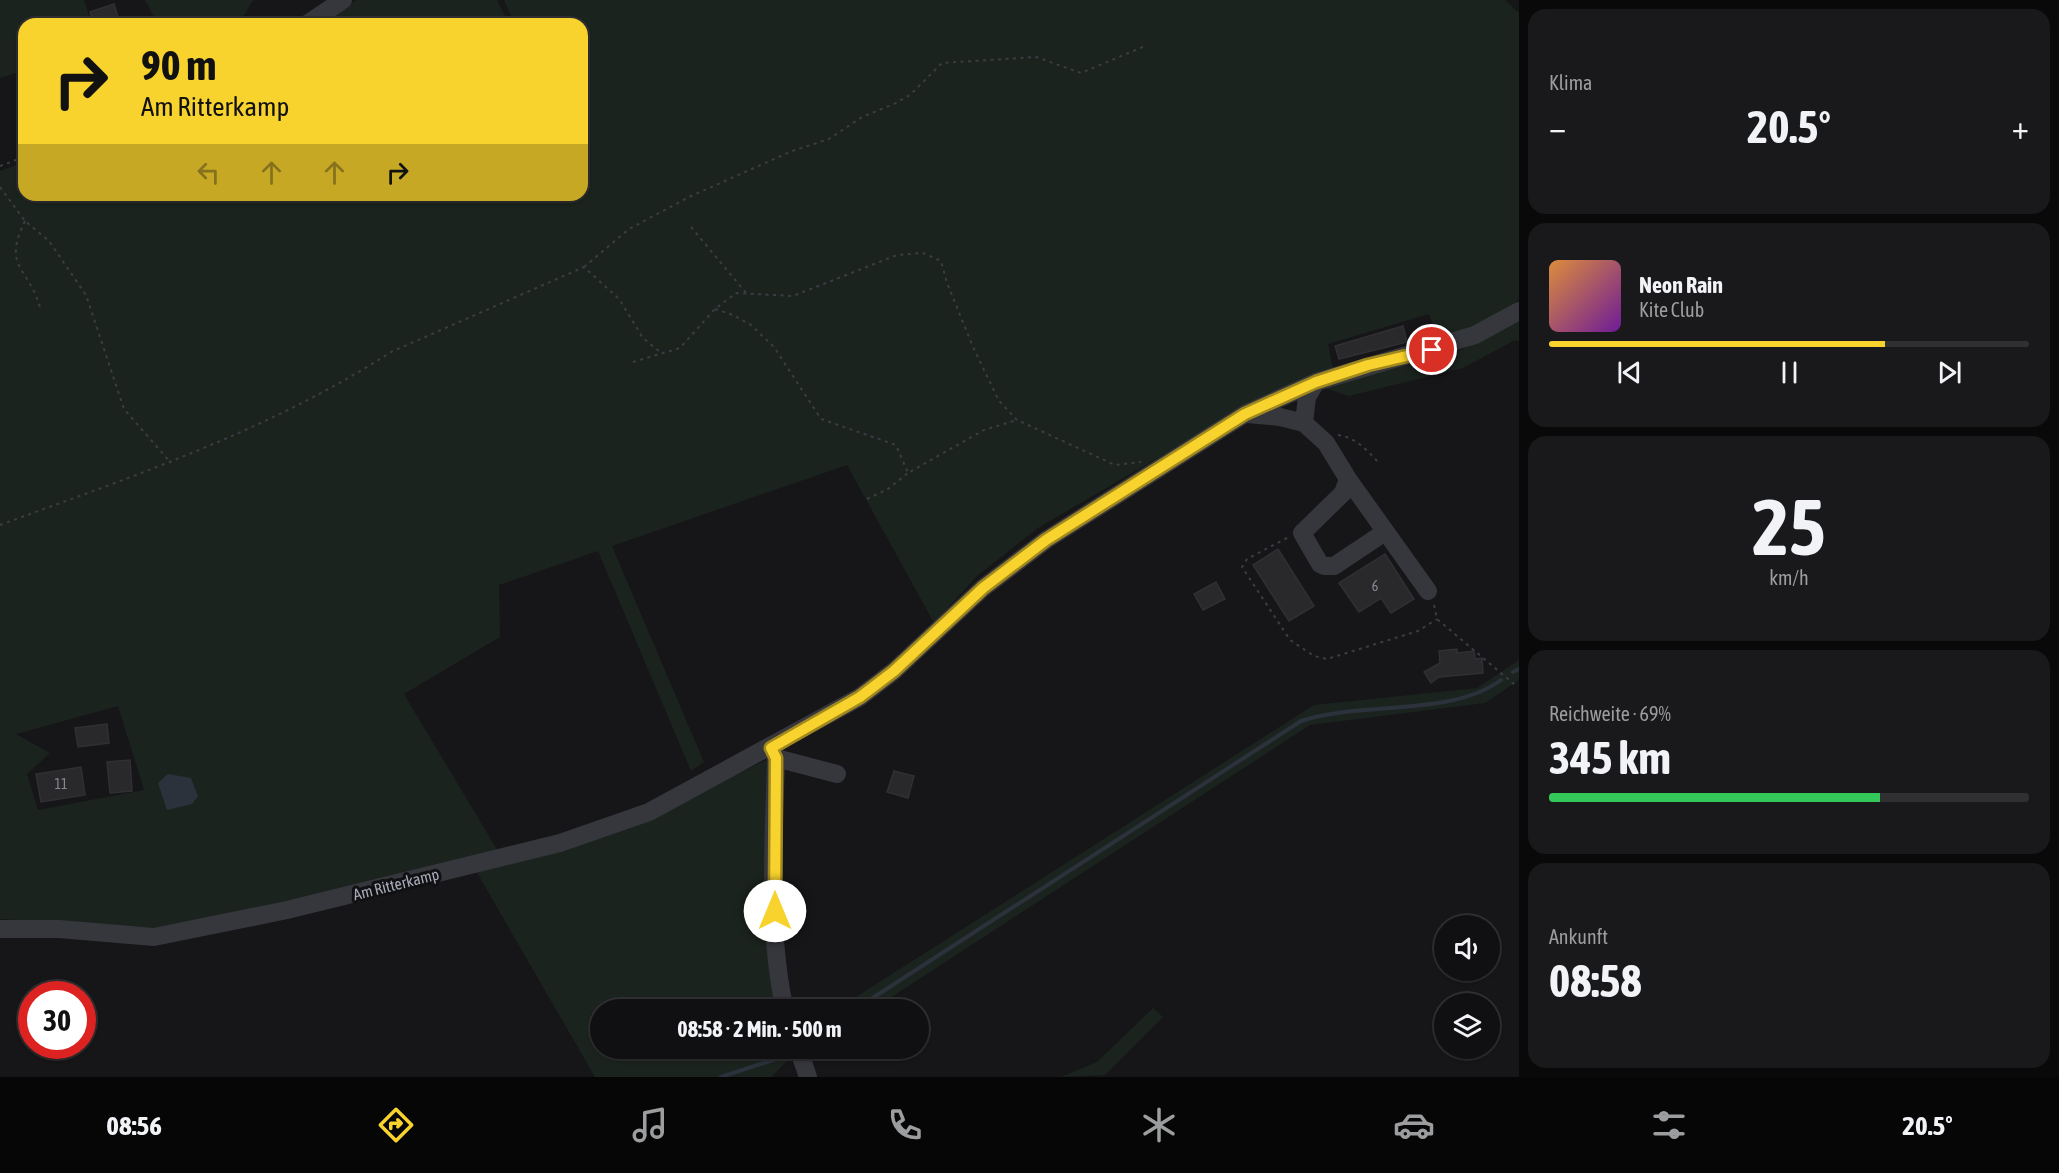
<!DOCTYPE html>
<html lang="de">
<meta charset="utf-8">
<style>
:root{--surface:#101012;--page:#19191b;--text:#f1f3f6;--muted:#9c9d9f;--line:#303032;--accent:#f8d32d}
body{margin:0;font-family:"Asap Condensed",sans-serif;background:var(--page);color:var(--text);height:100vh;display:flex;flex-direction:column;font-size:22px;white-space:nowrap}
*{box-sizing:border-box;margin:0}
p{font-size:20px;color:var(--muted)}
.icon{flex:none;width:33px;height:33px;fill:none;stroke:currentColor;stroke-width:2;stroke-linecap:round;stroke-linejoin:round}
.map{position:relative;flex:1;overflow:hidden}
.details{display:flex;flex-direction:column;gap:9px;padding:9px;background:#09090a;width:540px}
.details>*{flex:none}
.top-card{position:absolute;left:18px;top:18px;width:570px;height:183px;border-radius:18px;box-shadow:0 2px 4px #0004,0 0 0 2px var(--line);background:#f8d32d;color:#111;overflow:hidden}
.fabs{position:absolute;left:1434px;top:915px;display:grid;gap:12px}
.fabs a{display:grid;place-items:center;width:66px;height:66px;border-radius:50%;background:var(--surface);box-shadow:0 2px 4px #0004,0 0 0 2px var(--line);font-size:30px}
.speed{position:absolute;left:18px;top:981px;display:flex;gap:12px;font-size:30px;font-weight:700;text-align:center}
.speed>*{display:grid;place-content:center;width:78px;height:78px;border-radius:50%;background:var(--surface);box-shadow:0 2px 4px #0004,0 0 0 2px var(--line);line-height:1}
.speed .limit{border:9px solid #d22;background:#fff;color:#111}
.pin{position:absolute;display:grid;place-items:center;width:51px;height:51px;color:#fff;margin:-26px;border:3px solid #fff;border-radius:50%;box-shadow:0 2px 6px #0007}
.me{position:absolute;width:66px;margin:-33px;rotate:0deg;stroke-linejoin:round;filter:drop-shadow(0 0 4px #0008)}
.turn{display:flex;align-items:center;gap:21px;height:126px;padding:0 24px;font-size:27px}
.turn .icon{width:78px;height:78px;stroke-width:2.5}
.turn b{display:block;font-size:42px;line-height:51px}
.lanes{display:flex;align-items:center;height:57px;padding:0 24px;background:#0003;justify-content:center;gap:30px;direction:ltr}
.lanes .off{opacity:.35}
.big{font-size:45px;font-weight:700;line-height:1.1}
.details .tile{flex:1;display:flex;flex-direction:column;justify-content:center;gap:9px;min-width:0;padding:0 21px;border-radius:18px;background:var(--page)}
.details .dial{align-items:center;gap:0}
.dial b{font-size:78px;line-height:1}
.song{display:flex;align-items:center;gap:18px}
.cover{width:72px;height:72px;border-radius:9px;background:linear-gradient(135deg,hsl(30 70% 55%),hsl(280 70% 35%))}
.played{height:6px;border-radius:3px;background:linear-gradient(90deg,var(--accent) 70%,var(--line) 70%)}
.keys{display:flex;justify-content:space-around;direction:ltr}
.heat{display:flex;justify-content:space-between;align-items:center;font-size:33px;direction:ltr}
.charge{height:9px;border-radius:4px;background:linear-gradient(90deg,#34c759 69%,var(--line) 0)}
.trip{position:absolute;left:590px;top:999px;width:339px;height:60px;border-radius:30px;background:var(--surface);box-shadow:0 2px 4px #0004,0 0 0 2px var(--line);font-weight:700;line-height:60px;text-align:center}
.menu{display:flex;height:96px;justify-content:space-around;align-items:center;background:#060607;color:var(--muted)}
.menu .icon{width:42px;height:42px}
.menu .active{color:var(--accent)}
.menu b{font-size:27px;color:var(--text)}
main{display:flex;flex:1;min-height:0}
.map>svg:first-child{display:block}
.green{fill:#1b231e;fill-rule:evenodd}
.water{fill:#2b323c}
.lines{fill:none;stroke-linecap:round;stroke-linejoin:round}
.stream{stroke:#2b323c;stroke-width:4}
.building{fill:#29292c;stroke:#302f34;stroke-width:1.5}
.path{stroke:#3c3d44;stroke-width:2;stroke-dasharray:3 4.5;stroke-linecap:butt}
.minor{stroke:#36363d;stroke-width:18}
.route-casing{stroke:#a1891d;stroke-width:15}
.route{stroke:#f8d32d;stroke-width:10}
.labels{text-anchor:middle;stroke-width:6;stroke-linejoin:round;paint-order:stroke}
.number-label{font-size:14px;fill:#878994}
.street-label{font-size:16px;fill:#a7aab8;stroke:#111113}
</style>
<main>
<div class="map">
<svg width="1519" height="1077" viewBox="0 0 1519 1077">
<rect width="100%" height="100%" fill="#161618"/>
<path class="green" d="M0 0H84L92 24H24V84L20 72 0 78Z
M145 0H255C248 4 249 10 244 15 223 32 183 24 158 24Z
M357 0H497L506 18 498 24H317Z
M504 0H1505L1519 13V300L1472 328 1438 340 1429 314 1328 344 1333 369 1245 407 1038 528 977 576 934 623 847 465 612 546 704 762 691 771 598 551 499 585 500 637 404 694 498 851 283 904 156 928 0 919V171L24 162V195H582V24H506L512 18ZM118 706 144 790 38 810 27 774 50 753 16 734Z
M1519 320V341L1515 340 1463 368 1349 396 1319 386 1463 349Z
M1519 660V680L1485 703 1310 725 873 1009H837L1314 705 1477 688Z
M768 759 779 1009 600 1010V1048L787 1049 790 1058 771 1077H595L476 871 673 805Z
M1153 1008 1163 1017 1105 1075 1061 1077 1097 1062Z"/>
<path class="water" d="M168 774 191 778 198 796 192 804 167 810 158 783Z"/>
<g class="lines">
<path class="stream" d="M1513 672 1519 669
M854 1010 1301 721C1362 701 1451 717 1501 680
M721 1077 782 1057 790 1049"/>
</g>
<path class="building" d="M114 4 120 24H94L90 12Z
M1403 326 1407 342 1339 359 1335 346Z
M1278 549 1314 606 1289 621 1253 565Z
M1385 554 1414 599 1391 613 1381 598 1359 612 1339 583Z
M1216 582 1225 599 1203 610 1194 594Z
M1457 649V653L1474 651 1475 659 1482 658 1483 673 1439 677 1431 683 1424 672 1440 663 1439 651Z
M107 724 109 743 78 747 75 728Z
M130 760 132 791 110 793 107 762Z
M81 767 85 795 41 802 36 774Z
M894 771 914 776 908 798 887 792Z"/>
<g class="lines">
<path class="path" d="M0 166 24 157
M0 187 25 221 49 241 86 295 124 409 171 463
M25 221C2 268 28 266 40 307
M691 227 747 294
M584 267 629 229 689 197 792 151 829 139 862 117 894 104 910 95 942 63 1036 57 1081 73 1145 46
M715 309 733 315 751 325 774 347 821 419 896 445 908 473 984 430 1017 420
M633 362 680 348 715 309 736 293 793 296 897 255 923 253 941 261 947 283 973 347 999 401 1017 420 1115 465 1141 462
M1338 435C1355 437 1367 450 1378 462
M867 499 888 489 908 473
M0 525C134 476 270 430 391 352L584 267 619 299 643 338 660 352
M1287 538 1247 559 1242 567 1290 640 1314 656 1327 659 1418 631 1437 619
M1434 605 1437 619 1515 685"/>
<path class="minor" d="M307 24 343 0
M1248 414 1280 417 1304 423 1307 397 1316 382
M1304 423 1326 443 1348 479 1343 493 1302 533 1320 564 1324 566H1334L1385 532
M1348 479 1428 591
M771 748 776 758C774 838 767 932 785 1010
M776 758 837 774
M0 929H59L154 937 287 910 560 843 649 812 860 697 894 671 983 588 1046 540 1245 414 1316 382 1475 335 1519 311
M798 1048 808 1077"/>
</g>
<g class="lines">
<defs>
<path id="route" d="M775 911 776 758 771 748 860 697 894 671 983 588 1046 540 1245 414 1316 382 1368 365 1432 350"/>
</defs>
<use href="#route" class="route-casing"/>
<use href="#route" class="route"/>
</g>
<g class="labels">
<g class="number-label">
<text x="1375" y="591">6</text>
<text x="61" y="789">11</text>
</g>
<g class="street-label">
<text transform="translate(396 884) rotate(-14)" y="6">Am Ritterkamp</text>
</g>
</g>
</svg>
<div class="fabs">
<a><svg class="icon" aria-label="sound" viewBox="0 0 24 24"><path d="M4 9h4l5-4v14l-5-4H4zM17 9q2 3 0 6"/></svg></a>
<a><svg class="icon" aria-label="layers" viewBox="0 0 24 24"><path d="M12 4l9 5-9 5-9-5zM3 14l9 5 9-5"/></svg></a>
</div>
<div class="speed"><div class="limit">30</div></div>
<div class="pin" style="left:1432px;top:350px;background:#d93025"><svg class="icon" aria-label="arrive" viewBox="0 0 24 24"><path d="M6 21V4h12l-3 4 3 4H6"/></svg></div>
<svg class="me" style="left:775px;top:911px" viewBox="-20 -20 40 40"><circle r="19" fill="#fff"/><path d="M0-13L10 11 0 6-10 11z" fill="#f8d32d"/></svg>
<div class="trip">08:58 · 2 Min. · 500 m</div>
<div class="top-card">
<div class="turn"><svg class="icon" aria-label="right" viewBox="0 0 24 24"><path d="M7 20v-9h11M14 6l5 5-5 5"/></svg><div><b>90 m</b>Am Ritterkamp</div></div>
<div class="lanes"><svg class="icon off" aria-label="left" viewBox="0 0 24 24"><path d="M17 20v-9H6M10 6l-5 5 5 5"/></svg><svg class="icon off" aria-label="ahead" viewBox="0 0 24 24"><path d="M12 20V5M6 11l6-6 6 6"/></svg><svg class="icon off" aria-label="ahead" viewBox="0 0 24 24"><path d="M12 20V5M6 11l6-6 6 6"/></svg><svg class="icon" aria-label="right" viewBox="0 0 24 24"><path d="M7 20v-9h11M14 6l5 5-5 5"/></svg></div>
</div>
</div>
<section class="details">
<div class="tile"><p>Klima</p>
<div class="heat"><a>−</a><b class="big">20.5°</b><a>+</a></div>
</div>
<div class="tile">
<div class="song"><i class="cover"></i><div><b>Neon Rain</b><p>Kite Club</p></div></div>
<div class="played"></div>
<div class="keys"><svg class="icon" aria-label="previous" viewBox="0 0 24 24"><path d="M18 5L8 12l10 7zM5 5v14"/></svg><svg class="icon" aria-label="pause" viewBox="0 0 24 24"><path d="M8 5v14M16 5v14"/></svg><svg class="icon" aria-label="next" viewBox="0 0 24 24"><path d="M6 5l10 7-10 7zM19 5v14"/></svg></div>
</div>
<div class="tile dial"><b>25</b><p>km/h</p></div>
<div class="tile"><p>Reichweite · 69%</p><b class="big">345 km</b><div class="charge"></div></div>
<div class="tile"><p>Ankunft</p><b class="big">08:58</b></div>
</section>
</main>
<nav class="menu">
<b>08:56</b>
<svg class="icon active" aria-label="directions" viewBox="0 0 24 24"><path d="M12 3l9 9-9 9-9-9zM9 14v-3h6M13 9l2 2-2 2"/></svg>
<svg class="icon" aria-label="music" viewBox="0 0 24 24"><path d="M9 18V5l10-2v13"/><circle cx="6" cy="18" r="3"/><circle cx="16" cy="16" r="3"/></svg>
<svg class="icon" aria-label="phone" viewBox="0 0 24 24"><path d="M5 4h4l2 5-3 2q2 4 5 5l2-3 5 2v4C11 20 4 13 5 4z"/></svg>
<svg class="icon" aria-label="climate" viewBox="0 0 24 24"><path d="M12 3v18M4 7l16 10M4 17L20 7"/></svg>
<svg class="icon" aria-label="car" viewBox="0 0 24 24"><path d="M5 17H2v-5l4-1 3-4h7l3 4 3 1v5h-3M9 17h6M6 11h13"/><circle cx="7" cy="17" r="2"/><circle cx="17" cy="17" r="2"/></svg>
<svg class="icon" aria-label="filters" viewBox="0 0 24 24"><path d="M4 7h16M4 17h16"/><circle cx="9" cy="7" r="2"/><circle cx="15" cy="17" r="2"/></svg>
<b>20.5°</b>
</nav>
